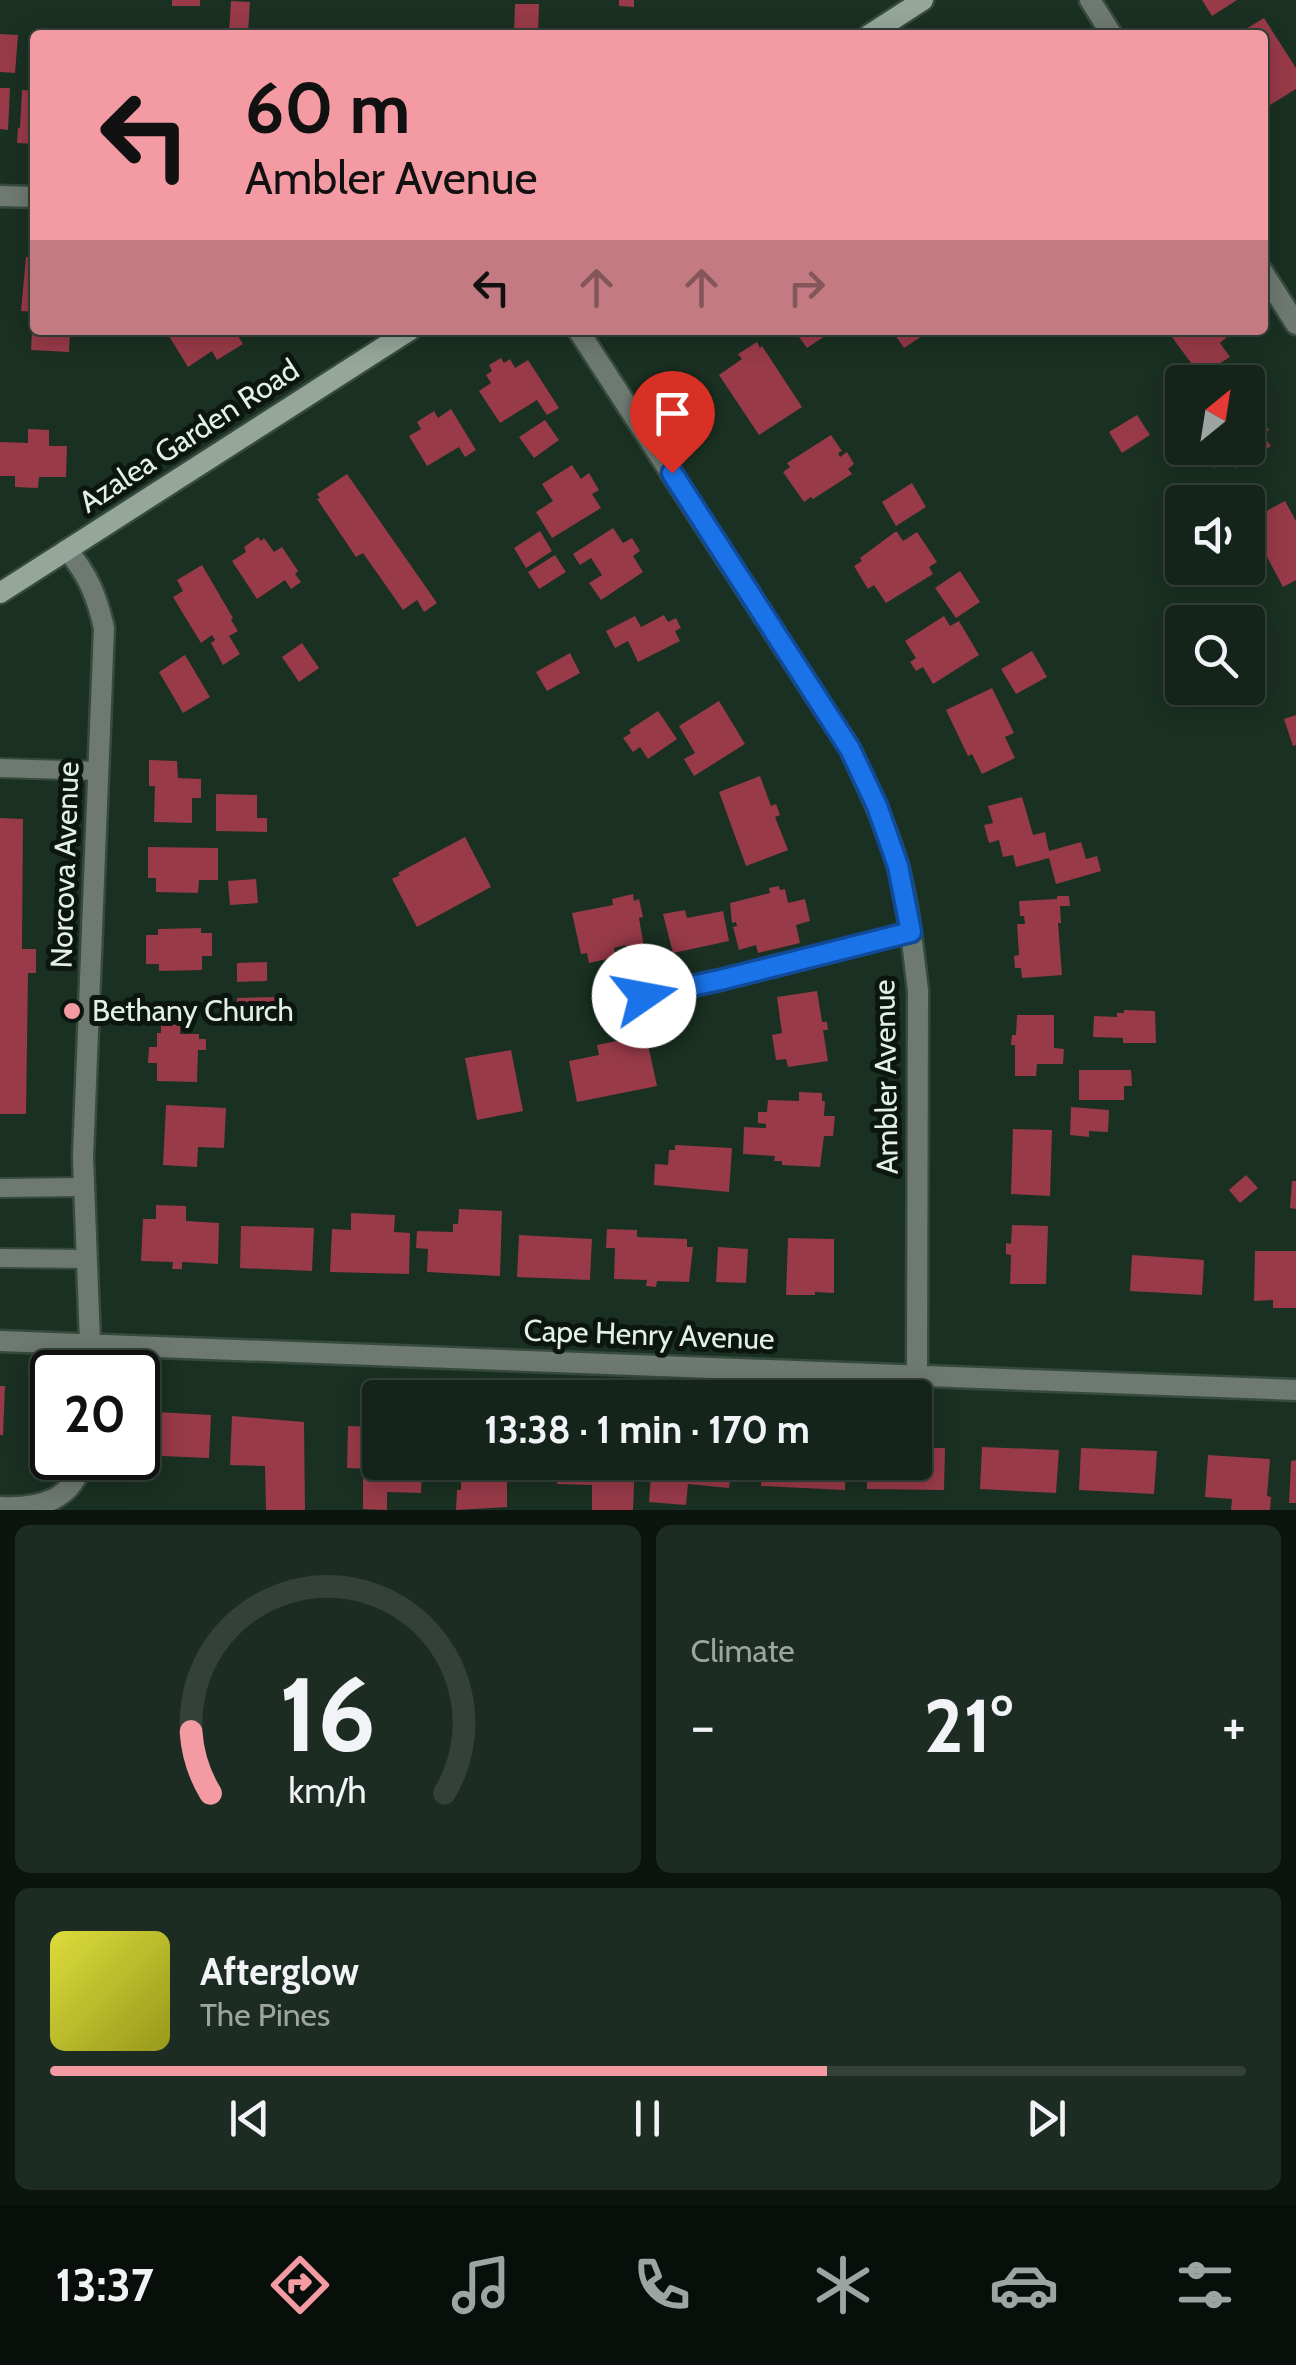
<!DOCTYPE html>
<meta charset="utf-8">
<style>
:root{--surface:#14241a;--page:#1d2c23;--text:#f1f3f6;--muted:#9da4a2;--line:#334139;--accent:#f49aa2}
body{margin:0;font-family:Cabin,sans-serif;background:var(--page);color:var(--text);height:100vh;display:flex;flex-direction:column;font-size:38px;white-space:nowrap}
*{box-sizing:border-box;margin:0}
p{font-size:32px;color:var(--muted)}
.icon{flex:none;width:55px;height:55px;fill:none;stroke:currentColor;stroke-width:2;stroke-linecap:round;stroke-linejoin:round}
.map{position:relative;height:1510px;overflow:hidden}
.drawer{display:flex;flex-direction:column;gap:15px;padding:15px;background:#0b140e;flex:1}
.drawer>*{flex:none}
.guide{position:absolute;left:30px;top:30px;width:1238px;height:305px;border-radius:10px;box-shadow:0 5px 25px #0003,0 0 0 2px var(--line);background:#f49aa2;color:#111;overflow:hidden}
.needle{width:65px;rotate:30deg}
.tools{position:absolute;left:1165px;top:365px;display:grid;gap:20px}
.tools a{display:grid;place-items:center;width:100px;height:100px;border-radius:10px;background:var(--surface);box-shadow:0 5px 25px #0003,0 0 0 2px var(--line);font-size:50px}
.speed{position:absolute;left:30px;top:1350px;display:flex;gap:20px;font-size:50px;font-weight:700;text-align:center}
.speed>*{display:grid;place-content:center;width:130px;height:130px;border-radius:50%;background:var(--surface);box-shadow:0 5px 25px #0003,0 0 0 2px var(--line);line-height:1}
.speed .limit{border:5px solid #111;border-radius:15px;background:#fff;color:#111}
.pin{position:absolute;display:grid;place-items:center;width:85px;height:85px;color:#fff;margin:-102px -42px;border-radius:50% 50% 50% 0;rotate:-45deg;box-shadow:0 0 10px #0007}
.pin .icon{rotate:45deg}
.me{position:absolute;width:110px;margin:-55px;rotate:78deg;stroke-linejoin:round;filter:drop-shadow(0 0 8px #0008)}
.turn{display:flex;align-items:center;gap:35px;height:210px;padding:0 50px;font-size:45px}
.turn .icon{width:130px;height:130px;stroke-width:2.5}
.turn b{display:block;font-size:70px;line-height:85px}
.lanes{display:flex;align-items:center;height:95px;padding:0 50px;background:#0003;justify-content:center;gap:50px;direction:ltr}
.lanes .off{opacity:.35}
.big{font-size:75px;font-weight:700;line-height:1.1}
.drawer .tile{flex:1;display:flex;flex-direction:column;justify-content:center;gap:15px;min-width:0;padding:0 35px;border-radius:15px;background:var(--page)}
.drawer .dial{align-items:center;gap:0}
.dial svg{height:260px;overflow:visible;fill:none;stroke:var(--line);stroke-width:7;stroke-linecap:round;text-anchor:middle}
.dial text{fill:var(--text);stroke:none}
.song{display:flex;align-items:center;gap:30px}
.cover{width:120px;height:120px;border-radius:15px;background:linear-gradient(135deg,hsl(60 70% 55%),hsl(60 70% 35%))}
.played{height:10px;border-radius:5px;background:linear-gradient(90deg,var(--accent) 65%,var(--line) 65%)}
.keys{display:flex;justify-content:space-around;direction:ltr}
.heat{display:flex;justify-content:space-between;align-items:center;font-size:55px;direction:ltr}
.drawer .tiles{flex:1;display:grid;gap:15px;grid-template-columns:1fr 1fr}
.tile:last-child{grid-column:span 2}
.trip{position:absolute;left:362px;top:1380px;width:570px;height:100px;border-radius:10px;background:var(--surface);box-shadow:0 5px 25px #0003,0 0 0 2px var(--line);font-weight:700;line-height:100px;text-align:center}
.menu{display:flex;height:160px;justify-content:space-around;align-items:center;background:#080e0a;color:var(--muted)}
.menu .icon{width:70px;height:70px}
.menu .selected{color:var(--accent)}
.menu b{font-size:45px;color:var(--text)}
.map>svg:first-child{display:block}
.building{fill:#983a48}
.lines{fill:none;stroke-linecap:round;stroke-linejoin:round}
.service-casing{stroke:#364b3d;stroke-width:22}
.minor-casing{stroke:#364b3d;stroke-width:25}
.secondary-casing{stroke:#364b3d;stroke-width:25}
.service{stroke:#6e7971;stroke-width:18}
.minor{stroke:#6e7971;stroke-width:20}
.secondary{stroke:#95a69a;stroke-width:20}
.route-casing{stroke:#114b97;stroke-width:25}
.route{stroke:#1a73e8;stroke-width:18}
.poi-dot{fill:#f49aa2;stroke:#0c150f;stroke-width:4}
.labels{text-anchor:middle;stroke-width:10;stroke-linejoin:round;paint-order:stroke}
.street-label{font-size:30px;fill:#e2f0e6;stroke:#0c150f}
.poi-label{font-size:30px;fill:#e2f0e6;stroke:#0c150f;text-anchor:start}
</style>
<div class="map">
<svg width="1296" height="1510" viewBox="0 0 1296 1510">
<rect width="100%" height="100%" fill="#1a3022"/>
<path class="building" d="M172 0H200V6H172Z
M619 0H634V7L619 6Z
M1202 0H1237L1212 16Z
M231 1 250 2 248 33 229 32Z
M515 4H539L538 34 514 33Z
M1264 18 1296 68V89L1262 110V35H1236Z
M0 34 18 35 15 73 0 72Z
M0 88H10L8 130 0 129Z
M22 90 35 91V144L17 143 18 128H20Z
M26 257H35V312L21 311Z
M32 330H70L69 352 31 350Z
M179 330H234L243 344 217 360 212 351 188 367 169 336Z
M794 330H834L807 348Z
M892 330H931L904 348Z
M1173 330H1221L1226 338 1220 343 1230 357 1190 382 1184 374 1194 367 1169 333Z
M757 342 760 348 762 346 802 407 759 435 719 375 742 359 738 354Z
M501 358 504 363 510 359 515 368 528 360 559 408 547 415 537 400 500 423 479 391 491 383 486 375 492 371 489 365Z
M451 409 476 450 465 457 459 447 427 466 409 436 421 429 417 422 434 411 438 418Z
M1248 412 1250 416 1257 412 1269 430 1262 435 1271 446 1235 468 1228 460 1214 468 1199 448H1248Z
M1137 415 1150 435 1122 453 1109 432Z
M545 420 559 440 534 458 519 437Z
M28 429 49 430V446H67L66 477H39L38 488 15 487V476H0V442L28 443Z
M831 435 842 451 838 453 840 457 847 452 854 464 848 469 852 474 813 499 811 497 804 502 783 472 790 467 787 463Z
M572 465 581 479 589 473 599 490 592 494 601 508 552 538 536 512 553 501 542 484Z
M347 474 437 603 424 612 417 600 403 610 363 553 356 557 317 499 320 498 317 494Z
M912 483 926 507 896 526 882 502Z
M1285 501 1296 521V580L1283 587 1266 555 1248 564V521Z
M613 528 623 543 632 538 640 551 633 556 643 572 601 600 589 583 602 575 591 558 580 565 573 554Z
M540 531 552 551 526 568 514 548Z
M895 532H897L903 541 917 532 937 562 929 567 933 574 886 603 874 585 868 589 854 566 862 561 860 558Z
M258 537 261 541 264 538 274 552 282 547 298 571 295 574 301 582 291 589 285 580 257 599 232 561 246 552 244 547Z
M555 555 566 572 539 589 528 572Z
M202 565 233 618 231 620 238 631 229 636 240 654 223 665 211 643 215 640 212 635 201 643 173 597 183 591 177 580Z
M960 571 980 602 956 618 935 588Z
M664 615 668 622 676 618 681 628 675 631 680 641 638 662 628 641 615 648 606 631 635 616 641 627Z
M944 616 950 626 959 621 979 655 933 684 923 667 916 671 910 662 916 658 905 641Z
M1181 635 1182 661 1178 663 1167 642Z
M302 643 319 668 299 682 282 657Z
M1032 651 1047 677 1016 694 1001 669Z
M570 653 580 673 547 691 536 672Z
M185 655 210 697 183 713 159 672Z
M992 688 1014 733 1005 737 1015 758 982 774 972 754 968 756 946 710Z
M719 701 745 744 694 776 684 759 695 753 679 726Z
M658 711 677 739 648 759 640 747 633 752 623 738 631 733 629 730Z
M1296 715V745L1293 746 1284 719Z
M149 760 177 761 178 778 201 779V798H192V823L154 822 155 786H149Z
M760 776 771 806 776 804 780 815 775 817 788 850 746 866 719 792Z
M216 794 257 795V818H267V832L216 831Z
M1022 797 1033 835 1045 832 1049 851 1081 842 1086 859 1097 856 1101 871 1056 884 1049 858 1016 867 1013 855 1003 857 999 840 989 843 984 825 993 823 988 806Z
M0 818 23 819 22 949H36V973H28L26 1114H0Z
M465 837 491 887 417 927 392 879 400 875 398 873Z
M148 847 218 848V880H199L198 893 156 892V878H148Z
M256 879 258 903 230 905 228 881Z
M779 886 780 890 785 889 788 903 805 899 810 921 796 925 800 943 758 953 756 945 739 950 733 927 737 926 736 922 732 923 730 903 770 893 769 888Z
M633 894 634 901 639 899 643 917 639 918 647 965 631 968 626 945 614 948 616 957 589 963 587 953 581 954 572 913 613 905 612 899Z
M1057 896H1069L1070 906H1060L1061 923H1058L1062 975 1022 978 1021 968H1015L1014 956 1019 955 1017 924H1025L1024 916H1020L1019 901 1057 899Z
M685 910 687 918 723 911 729 941 673 953 663 914Z
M201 928V933H212V956H202V970L159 971V964H146V935H158V929Z
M267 962V981L237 982V963Z
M817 991 822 1022H827L828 1030H823L828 1061 788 1067 786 1059 776 1060 772 1035 782 1033 777 997Z
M275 997V1022L238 1023 237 998Z
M1124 1010 1155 1011 1156 1043H1123V1038L1093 1037 1094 1016 1117 1017V1013H1124Z
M1017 1015H1054V1048L1064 1049 1063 1064H1037L1036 1076H1015V1045H1011L1012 1035H1016Z
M161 1023H181L180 1034H199V1039H206V1050H198L197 1082 157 1081V1063H148L149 1047H157V1033H161Z
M646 1035 657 1086 577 1102 569 1061 599 1055 597 1045Z
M511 1050 523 1111 477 1120 465 1058Z
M1079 1070H1131L1132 1086H1124V1100H1079Z
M799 1092 822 1093V1101H825L824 1116H835L833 1136H824L820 1167 782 1165V1161H774L775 1156 743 1154 744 1127 766 1128V1124L758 1123V1112H767L768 1100 799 1101Z
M166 1105 226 1108 224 1148 198 1147 197 1167 163 1165Z
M1071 1107 1109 1110 1108 1132 1089 1131V1137L1070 1135Z
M1013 1129 1052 1130 1050 1196 1011 1194Z
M675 1145 732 1148 729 1192 654 1185 655 1164 668 1165 669 1150H675Z
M1246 1175 1258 1188 1240 1203 1229 1190Z
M1292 1181H1296V1209L1290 1208Z
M156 1205 186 1206V1221L219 1223 218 1264 182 1262V1269H172L173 1262 141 1261 143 1219H156Z
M459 1209 502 1211 500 1276 427 1272 428 1249 416 1248 417 1231 453 1232V1224H458Z
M351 1213 395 1215 394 1232 410 1233 409 1274 330 1272 332 1229 351 1230Z
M1012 1225 1048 1226 1046 1284H1010L1011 1255 1006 1254V1243L1011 1244Z
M241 1226 314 1228 312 1271 240 1268Z
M607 1229 637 1230V1237L687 1239V1247H693L689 1282 657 1281 656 1287 646 1286 647 1280 614 1279 615 1248H606Z
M519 1235 592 1239 590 1280 517 1277Z
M788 1238 834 1239V1293L815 1292V1295H786Z
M718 1247 748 1249 746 1283 716 1282Z
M1255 1251H1296V1308H1273V1300L1254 1301Z
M1132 1255 1204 1260 1202 1295 1130 1291Z
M0 1386H5L3 1435H0Z
M138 1411 211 1415 209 1458 138 1455Z
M232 1416 304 1422 305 1510H266L265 1466 230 1465Z
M348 1426 380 1427V1462H422L421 1493 387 1492V1510L363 1509V1477H370V1469L347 1468Z
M982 1447 1059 1450 1056 1493 980 1489Z
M915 1448H945L944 1490 867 1489V1462H915Z
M1081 1448 1157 1451 1154 1494 1079 1490Z
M1208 1455 1270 1459 1267 1496 1271 1497 1270 1510H1231L1232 1499 1205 1497Z
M1296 1460V1503H1289L1291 1461Z
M443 1462H520L519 1481H507V1507L456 1510 457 1490H461V1478H443Z
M558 1462H635L633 1510H592V1485L557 1484Z
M652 1462H732L729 1488 688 1484 686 1505 649 1502Z
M762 1462H846L845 1490 761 1486Z"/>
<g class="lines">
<defs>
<path id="service" d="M0 768 98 771
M643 996 720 981 911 932
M0 1188 85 1187
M0 1258 87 1259"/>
<path id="minor" d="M1090 0 1112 35
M0 196 35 197
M1262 271 1296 324
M578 330 850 749C868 787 886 825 898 866 909 907 913 949 918 991L917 1376
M67 550C88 574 97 597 104 628L83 1157 90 1342 89 1372
M0 1341 1296 1390
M0 1507C39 1509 74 1501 83 1458"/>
<path id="secondary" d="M869 35 923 0
M0 593 410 330"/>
</defs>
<use href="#service" class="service-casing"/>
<use href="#minor" class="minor-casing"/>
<use href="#secondary" class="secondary-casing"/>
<use href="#service" class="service"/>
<use href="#minor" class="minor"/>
<use href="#secondary" class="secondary"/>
</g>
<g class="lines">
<defs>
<path id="route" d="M644 996 720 980 911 932 898 866 877 806 850 749 672 473"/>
</defs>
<use href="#route" class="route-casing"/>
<use href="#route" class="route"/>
</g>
<circle class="poi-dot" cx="72" cy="1011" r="10"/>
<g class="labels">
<g class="street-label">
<text transform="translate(189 436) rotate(-33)" y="10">Azalea Garden Road</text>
<text transform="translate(65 865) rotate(-88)" y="10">Norcova Avenue</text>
<text transform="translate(886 1077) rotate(-91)" y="10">Ambler Avenue</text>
<text transform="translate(649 1335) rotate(2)" y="10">Cape Henry Avenue</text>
</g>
<g class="poi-label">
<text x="92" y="1021">Bethany Church</text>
</g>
</g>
</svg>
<div class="tools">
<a><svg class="needle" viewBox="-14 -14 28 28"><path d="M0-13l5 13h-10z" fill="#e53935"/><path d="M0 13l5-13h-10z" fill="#9da4a2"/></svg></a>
<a><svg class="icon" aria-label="sound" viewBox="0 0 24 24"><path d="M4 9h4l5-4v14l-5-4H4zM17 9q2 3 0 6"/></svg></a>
<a><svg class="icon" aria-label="search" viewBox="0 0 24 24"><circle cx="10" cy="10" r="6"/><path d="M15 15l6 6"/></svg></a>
</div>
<div class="speed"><div class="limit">20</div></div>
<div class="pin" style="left:672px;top:473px;background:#d93025"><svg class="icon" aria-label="arrive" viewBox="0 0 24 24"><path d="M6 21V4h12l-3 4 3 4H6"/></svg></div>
<svg class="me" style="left:644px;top:996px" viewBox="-20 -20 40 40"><circle r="19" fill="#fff"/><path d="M0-13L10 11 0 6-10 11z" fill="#1a73e8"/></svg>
<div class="trip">13:38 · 1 min · 170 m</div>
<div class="guide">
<div class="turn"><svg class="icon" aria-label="left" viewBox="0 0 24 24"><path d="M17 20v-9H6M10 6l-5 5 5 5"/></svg><div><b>60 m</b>Ambler Avenue</div></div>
<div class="lanes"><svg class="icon" aria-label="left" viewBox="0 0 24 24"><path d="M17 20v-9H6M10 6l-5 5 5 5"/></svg><svg class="icon off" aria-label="ahead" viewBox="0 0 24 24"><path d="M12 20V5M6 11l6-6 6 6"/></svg><svg class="icon off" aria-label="ahead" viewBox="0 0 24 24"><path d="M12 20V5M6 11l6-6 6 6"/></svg><svg class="icon off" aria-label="right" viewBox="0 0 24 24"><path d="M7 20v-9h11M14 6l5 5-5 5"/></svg></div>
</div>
</div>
<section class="drawer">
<div class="tiles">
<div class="tile dial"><svg viewBox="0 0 100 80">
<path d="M14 69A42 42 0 1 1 86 69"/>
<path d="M14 69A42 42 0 0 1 8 50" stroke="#f49aa2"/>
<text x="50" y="56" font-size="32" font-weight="700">16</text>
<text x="50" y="72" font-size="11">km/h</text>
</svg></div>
<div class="tile"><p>Climate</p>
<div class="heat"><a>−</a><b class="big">21°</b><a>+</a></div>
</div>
<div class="tile">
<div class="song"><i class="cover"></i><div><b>Afterglow</b><p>The Pines</p></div></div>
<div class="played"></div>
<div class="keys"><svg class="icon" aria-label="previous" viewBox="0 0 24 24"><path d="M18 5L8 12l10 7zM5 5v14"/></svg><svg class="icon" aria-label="pause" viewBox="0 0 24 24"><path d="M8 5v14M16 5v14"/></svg><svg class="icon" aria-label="next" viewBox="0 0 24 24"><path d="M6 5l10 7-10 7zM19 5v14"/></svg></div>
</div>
</div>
</section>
<nav class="menu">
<b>13:37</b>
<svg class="icon selected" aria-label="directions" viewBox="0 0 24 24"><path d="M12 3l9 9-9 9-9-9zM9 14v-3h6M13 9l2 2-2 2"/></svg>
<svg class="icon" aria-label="music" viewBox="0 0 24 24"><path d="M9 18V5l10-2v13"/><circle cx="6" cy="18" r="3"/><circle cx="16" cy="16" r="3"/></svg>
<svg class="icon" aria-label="phone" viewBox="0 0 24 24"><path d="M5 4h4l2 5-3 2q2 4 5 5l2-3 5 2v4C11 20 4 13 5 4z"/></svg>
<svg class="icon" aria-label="climate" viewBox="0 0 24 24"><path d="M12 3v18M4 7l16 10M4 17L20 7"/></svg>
<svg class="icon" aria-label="car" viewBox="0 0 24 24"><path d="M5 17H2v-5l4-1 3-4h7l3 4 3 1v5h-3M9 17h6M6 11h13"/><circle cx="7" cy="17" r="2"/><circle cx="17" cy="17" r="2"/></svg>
<svg class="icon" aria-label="filters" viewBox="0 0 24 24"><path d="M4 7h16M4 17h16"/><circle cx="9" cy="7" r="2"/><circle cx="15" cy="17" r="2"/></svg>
</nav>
